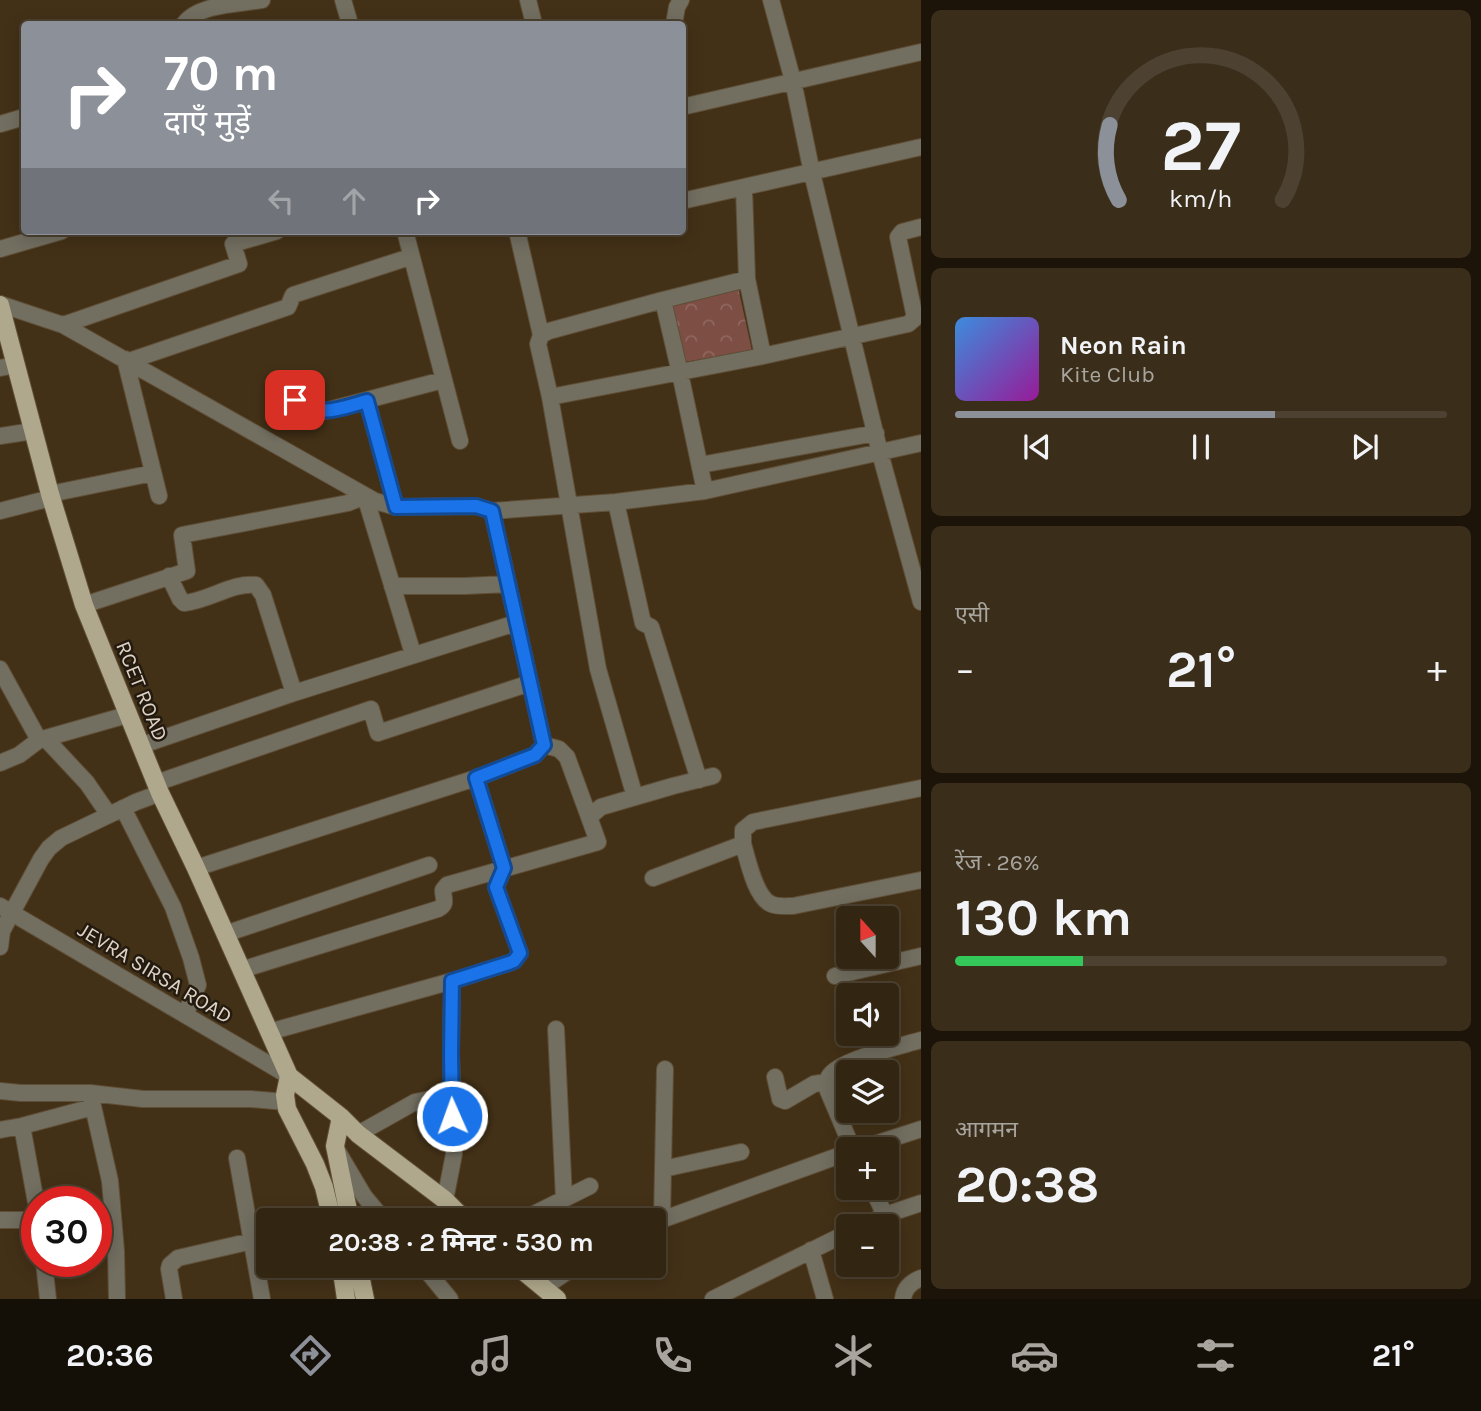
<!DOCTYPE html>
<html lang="hi">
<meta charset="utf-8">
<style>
:root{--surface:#322511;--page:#3a2d1a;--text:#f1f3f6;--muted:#a8a59f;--line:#4d4231;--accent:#8c9099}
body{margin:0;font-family:Karla,"Noto Sans Devanagari",sans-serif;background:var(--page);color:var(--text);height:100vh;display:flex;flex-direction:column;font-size:26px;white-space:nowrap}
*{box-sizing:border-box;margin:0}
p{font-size:23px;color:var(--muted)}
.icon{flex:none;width:38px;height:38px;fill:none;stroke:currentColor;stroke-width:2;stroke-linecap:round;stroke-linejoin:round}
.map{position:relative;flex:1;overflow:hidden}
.drawer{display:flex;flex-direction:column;gap:10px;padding:10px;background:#1c1409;width:560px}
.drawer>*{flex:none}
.banner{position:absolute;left:21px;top:21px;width:665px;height:214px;border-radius:7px;box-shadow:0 4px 18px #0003,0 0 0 2px var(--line);background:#8c9099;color:#fff;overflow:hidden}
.needle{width:46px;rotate:339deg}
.fabs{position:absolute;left:836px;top:906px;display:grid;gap:14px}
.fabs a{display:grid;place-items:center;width:63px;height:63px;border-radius:7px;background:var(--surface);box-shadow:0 4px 18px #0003,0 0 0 2px var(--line);font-size:35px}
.speed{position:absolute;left:21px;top:1186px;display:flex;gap:14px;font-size:35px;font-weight:700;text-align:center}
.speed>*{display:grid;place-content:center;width:91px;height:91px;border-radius:50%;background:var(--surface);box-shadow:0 4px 18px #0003,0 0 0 2px var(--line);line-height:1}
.speed .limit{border:10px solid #d22;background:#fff;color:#111}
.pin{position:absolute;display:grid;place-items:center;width:60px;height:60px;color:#fff;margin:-30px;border-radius:14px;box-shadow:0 4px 10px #0006}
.me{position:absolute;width:77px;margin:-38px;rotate:358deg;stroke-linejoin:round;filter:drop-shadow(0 0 5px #0008)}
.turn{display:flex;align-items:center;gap:24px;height:147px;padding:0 28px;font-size:32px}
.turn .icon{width:91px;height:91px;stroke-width:2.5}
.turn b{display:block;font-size:49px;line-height:60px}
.lanes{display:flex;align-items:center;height:66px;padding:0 28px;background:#0003;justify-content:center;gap:35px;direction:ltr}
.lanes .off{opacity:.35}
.big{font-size:52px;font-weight:700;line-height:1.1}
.drawer .tile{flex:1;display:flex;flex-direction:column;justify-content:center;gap:10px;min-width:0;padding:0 24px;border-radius:10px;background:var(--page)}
.drawer .dial{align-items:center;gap:0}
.dial svg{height:182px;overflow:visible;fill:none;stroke:var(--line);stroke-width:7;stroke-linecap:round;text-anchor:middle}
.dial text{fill:var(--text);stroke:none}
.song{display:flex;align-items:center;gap:21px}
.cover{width:84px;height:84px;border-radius:10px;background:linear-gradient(135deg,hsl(210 70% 55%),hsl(300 70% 35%))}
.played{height:7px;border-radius:4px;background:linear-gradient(90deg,var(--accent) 65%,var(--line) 65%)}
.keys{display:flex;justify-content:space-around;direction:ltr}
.heat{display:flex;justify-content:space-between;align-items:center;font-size:38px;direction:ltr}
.charge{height:10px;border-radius:5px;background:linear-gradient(90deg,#34c759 26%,var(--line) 0)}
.trip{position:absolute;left:256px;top:1208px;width:410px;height:70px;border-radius:7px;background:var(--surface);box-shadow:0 4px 18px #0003,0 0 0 2px var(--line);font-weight:700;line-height:70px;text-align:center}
.tab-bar{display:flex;height:112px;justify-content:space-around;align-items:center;background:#140f07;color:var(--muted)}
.tab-bar .icon{width:49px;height:49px}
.tab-bar .active{color:var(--accent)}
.tab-bar b{font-size:32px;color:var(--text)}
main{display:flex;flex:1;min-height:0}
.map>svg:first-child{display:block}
.park{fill:url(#park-crowns)}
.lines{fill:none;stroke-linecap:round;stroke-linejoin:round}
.minor-casing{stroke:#5f4e36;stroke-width:18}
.major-casing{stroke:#5f4e36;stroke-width:20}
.minor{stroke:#726f61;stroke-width:16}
.major{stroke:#afa88c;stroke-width:18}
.route-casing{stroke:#114b97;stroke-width:18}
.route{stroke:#1a73e8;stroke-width:12}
.labels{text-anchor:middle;stroke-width:5;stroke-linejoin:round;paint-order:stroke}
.street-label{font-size:21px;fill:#e0d4c6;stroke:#231a10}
</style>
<main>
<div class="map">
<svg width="921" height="1299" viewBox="0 0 921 1299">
<defs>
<pattern id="park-crowns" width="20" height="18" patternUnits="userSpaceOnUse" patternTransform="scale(1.75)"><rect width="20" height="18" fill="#7d4e44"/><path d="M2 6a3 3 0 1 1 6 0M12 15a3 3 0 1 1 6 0" fill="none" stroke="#8f675e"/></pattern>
</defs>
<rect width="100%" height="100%" fill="#433117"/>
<path class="park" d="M738 287 752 351 684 362 670 305Z"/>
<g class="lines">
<defs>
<path id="minor" d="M343 0 350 24
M528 0 534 24
M771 0 793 81 812 173 880 453 921 602
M184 24C198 4 239 4 262 0
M674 24 677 7 681 0
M682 107 921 52
M0 124 24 117
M744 188 747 279
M682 201 921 147
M405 231 460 441
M517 231 541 335
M0 249 62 231
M0 304 63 325 375 501 396 507 476 506 492 511 616 502 705 491 921 443
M63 325 239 264 233 244 277 231
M125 359 159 496
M129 361 288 307 293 295 410 257
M0 368 16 365
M282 383C296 400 302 410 325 411L443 380
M550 397 538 344 541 335 549 331 663 300
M367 401 396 507
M0 436 33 431
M700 465 876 433
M705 491 680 373 663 300 747 279 763 356
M50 494 153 473
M616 502 643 623 651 627 699 780
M0 511 51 498
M492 511 544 745 559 749 567 757 589 817
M169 576 180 599 184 603C208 601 233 582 256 585L263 595 294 693
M392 586H465L508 584
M84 605 187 571 182 535 348 503 365 496 413 654
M0 669 39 740
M45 738 87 783 109 815
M140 746 294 693 516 623
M0 763 19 755 39 740 127 715
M476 778 535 755 544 745
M156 783 371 709 378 733 530 683
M635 797 598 669 550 397 763 356 908 324 914 319V313L898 237 902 232 921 227
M123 808 173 907 191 958 198 985 185 1015
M743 844V830L753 822 921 788
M196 868 476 778 504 868 496 887 520 953 514 961 509 963 452 981 451 1054 454 1154 445 1200
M653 878 743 844C748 860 755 897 771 904 777 907 786 906 793 906L921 880
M0 906 289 1076
M225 934 429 865
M0 947 2 931 41 859 49 848 61 838 136 802 160 793
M241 970 438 909C448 904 443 899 443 890L447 885 598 842 589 817 601 807 673 786 713 776
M835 976 921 956
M556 1029 564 1199
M269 1032 452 981
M775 1077 780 1099 785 1101 814 1084 827 1082
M0 1091 21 1093H90L143 1099H251L286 1102
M90 1093 110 1181 116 1251 117 1299
M22 1126 37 1208
M0 1130 22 1126 93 1107
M358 1134 415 1102 430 1099 452 1097
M853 1150 828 1091C827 1085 826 1080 830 1075 842 1059 901 1046 921 1040
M856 1150 921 1129
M338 1152 364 1196 384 1220
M237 1158 262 1299
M663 1169 741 1152
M885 1215 921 1203
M662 1219 665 1069
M0 1220H37
M522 1220 590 1186
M653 1223 849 1152
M860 1227 885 1215 872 1188
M811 1250 825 1299
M44 1262 48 1299
M422 1265 450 1299
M543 1288 577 1265
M174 1299 169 1269 170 1265 178 1258 252 1241
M713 1299 849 1232
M903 1299C904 1288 911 1282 921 1278"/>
<path id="major" d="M0 305 50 494 84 605 160 793 196 868 289 1076 341 1117 358 1134 445 1200 465 1220
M289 1076 285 1095 287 1109 315 1164 324 1187 332 1220
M341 1117 335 1146 350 1220
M341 1265 346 1299
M358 1265 365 1299
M516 1265 557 1299"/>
</defs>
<use href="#minor" class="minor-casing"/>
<use href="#major" class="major-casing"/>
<use href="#minor" class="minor"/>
<use href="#major" class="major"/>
</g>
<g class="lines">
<defs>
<path id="route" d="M295 400C319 419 341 408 367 401L396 507 476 506 492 511 544 745 535 755 476 778 504 868 496 887 520 953 514 961 509 963 452 981 451 1054 452 1116"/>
</defs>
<use href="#route" class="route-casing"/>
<use href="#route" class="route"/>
</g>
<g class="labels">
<g class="street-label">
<text transform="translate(142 691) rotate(68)" y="7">RCET ROAD</text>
<text transform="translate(155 973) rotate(31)" y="7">JEVRA SIRSA ROAD</text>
</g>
</g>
</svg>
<div class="fabs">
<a><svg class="needle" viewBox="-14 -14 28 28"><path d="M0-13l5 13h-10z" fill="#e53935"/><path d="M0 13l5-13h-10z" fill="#a8a59f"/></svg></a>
<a><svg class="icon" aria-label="sound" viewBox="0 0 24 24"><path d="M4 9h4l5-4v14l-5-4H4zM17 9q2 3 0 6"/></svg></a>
<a><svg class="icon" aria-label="layers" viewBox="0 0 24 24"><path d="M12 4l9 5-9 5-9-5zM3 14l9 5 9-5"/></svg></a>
<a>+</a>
<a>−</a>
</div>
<div class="speed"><div class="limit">30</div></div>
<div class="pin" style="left:295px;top:400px;background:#d93025"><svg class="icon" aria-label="arrive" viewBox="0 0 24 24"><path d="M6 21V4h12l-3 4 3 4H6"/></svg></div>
<svg class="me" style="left:452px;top:1116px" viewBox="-20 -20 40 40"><circle r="17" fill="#1a73e8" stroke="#fff" stroke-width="3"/><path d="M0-11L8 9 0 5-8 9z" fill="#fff"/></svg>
<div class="trip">20:38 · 2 मिनट · 530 m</div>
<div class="banner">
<div class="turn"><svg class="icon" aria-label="right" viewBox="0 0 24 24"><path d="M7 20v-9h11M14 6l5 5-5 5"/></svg><div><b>70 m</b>दाएँ मुड़ें</div></div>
<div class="lanes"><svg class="icon off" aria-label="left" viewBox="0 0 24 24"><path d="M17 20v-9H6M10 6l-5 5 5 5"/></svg><svg class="icon off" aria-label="ahead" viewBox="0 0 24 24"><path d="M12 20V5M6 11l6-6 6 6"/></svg><svg class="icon" aria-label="right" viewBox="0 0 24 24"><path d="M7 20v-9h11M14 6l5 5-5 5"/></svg></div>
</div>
</div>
<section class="drawer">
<div class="tile dial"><svg viewBox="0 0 100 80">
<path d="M14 69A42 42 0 1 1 86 69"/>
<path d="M14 69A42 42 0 0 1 10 36" stroke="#8c9099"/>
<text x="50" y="56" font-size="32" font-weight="700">27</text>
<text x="50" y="72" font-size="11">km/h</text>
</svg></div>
<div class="tile">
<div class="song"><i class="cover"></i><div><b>Neon Rain</b><p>Kite Club</p></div></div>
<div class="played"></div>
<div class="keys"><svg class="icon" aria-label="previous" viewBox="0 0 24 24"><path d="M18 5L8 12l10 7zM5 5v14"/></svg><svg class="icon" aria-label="pause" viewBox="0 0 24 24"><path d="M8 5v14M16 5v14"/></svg><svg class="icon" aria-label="next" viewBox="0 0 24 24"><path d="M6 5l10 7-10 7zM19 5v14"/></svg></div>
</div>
<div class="tile"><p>एसी</p>
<div class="heat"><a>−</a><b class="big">21°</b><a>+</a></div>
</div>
<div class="tile"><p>रेंज · 26%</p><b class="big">130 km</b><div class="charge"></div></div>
<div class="tile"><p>आगमन</p><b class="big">20:38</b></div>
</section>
</main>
<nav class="tab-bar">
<b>20:36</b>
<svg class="icon active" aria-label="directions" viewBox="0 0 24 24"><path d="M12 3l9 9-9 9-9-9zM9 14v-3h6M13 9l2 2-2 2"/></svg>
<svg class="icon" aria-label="music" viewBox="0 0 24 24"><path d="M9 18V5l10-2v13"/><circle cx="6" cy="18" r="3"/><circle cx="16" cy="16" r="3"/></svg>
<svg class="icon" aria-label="phone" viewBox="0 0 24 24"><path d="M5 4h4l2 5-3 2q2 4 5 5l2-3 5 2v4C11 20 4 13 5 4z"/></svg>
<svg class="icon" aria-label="climate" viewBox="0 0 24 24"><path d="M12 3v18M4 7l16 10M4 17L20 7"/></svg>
<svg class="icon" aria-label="car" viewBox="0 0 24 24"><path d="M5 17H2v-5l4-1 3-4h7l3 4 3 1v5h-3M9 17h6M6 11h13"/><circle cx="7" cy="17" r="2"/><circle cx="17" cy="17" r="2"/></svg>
<svg class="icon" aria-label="filters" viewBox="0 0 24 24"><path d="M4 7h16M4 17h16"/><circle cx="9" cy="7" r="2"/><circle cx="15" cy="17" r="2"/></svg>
<b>21°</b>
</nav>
